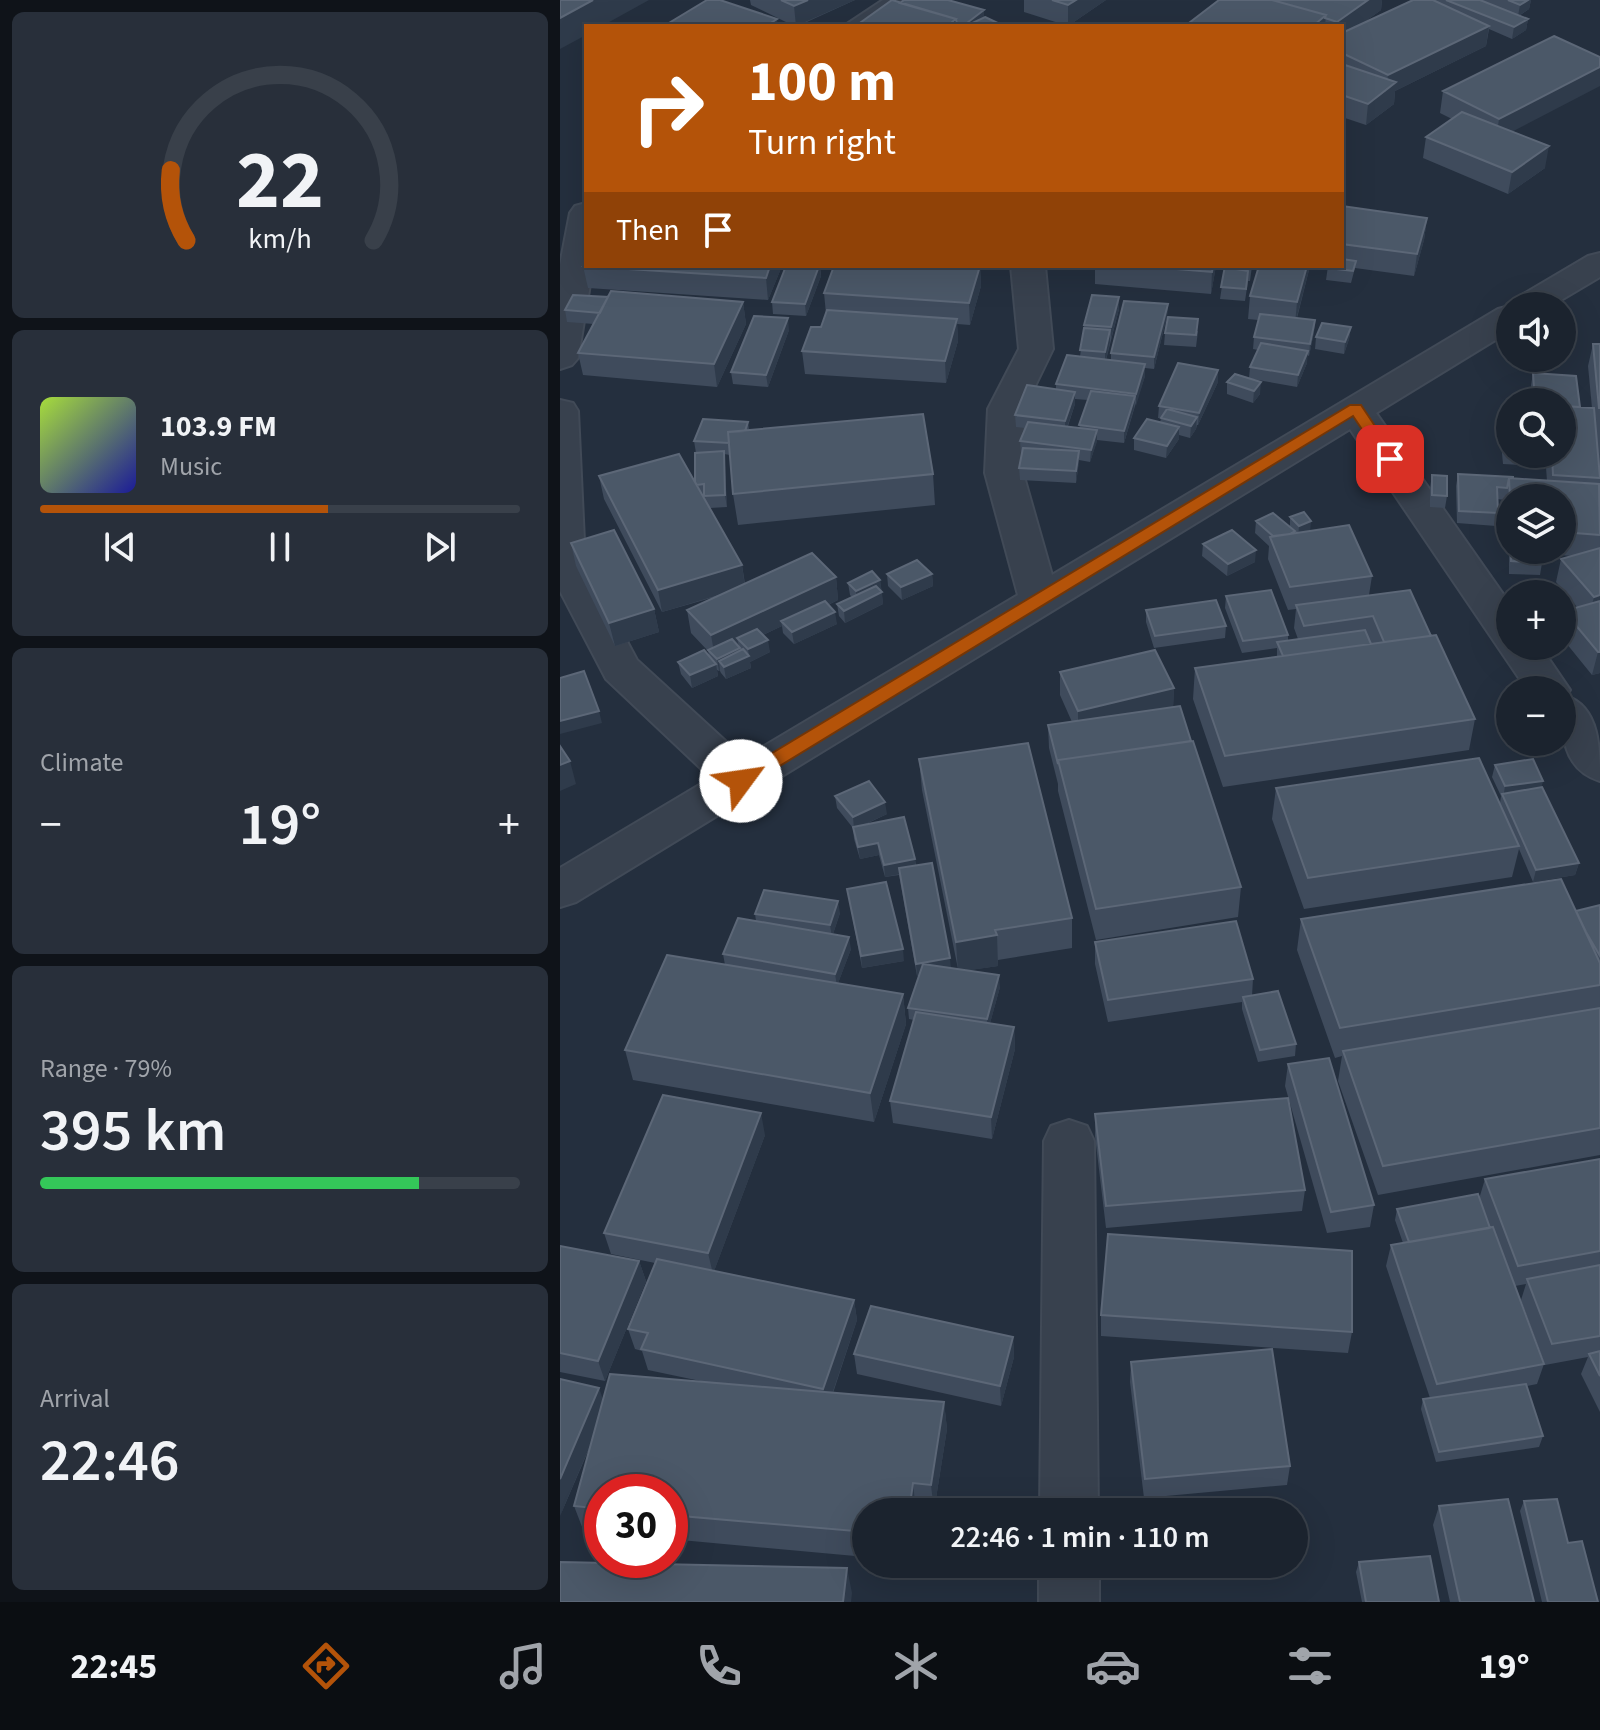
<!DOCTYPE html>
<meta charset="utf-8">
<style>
:root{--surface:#1b232e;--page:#282f3a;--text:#f1f3f6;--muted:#a0a4aa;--line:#39404a;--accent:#b45309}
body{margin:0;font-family:"Source Sans 3",sans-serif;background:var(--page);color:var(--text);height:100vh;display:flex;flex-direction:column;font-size:30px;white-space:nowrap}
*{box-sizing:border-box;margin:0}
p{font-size:26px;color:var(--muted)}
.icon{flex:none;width:44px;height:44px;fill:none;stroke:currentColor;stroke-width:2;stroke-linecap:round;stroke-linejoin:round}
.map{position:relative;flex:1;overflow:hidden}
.drawer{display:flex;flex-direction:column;gap:12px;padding:12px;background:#0f1319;width:560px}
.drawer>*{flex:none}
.banner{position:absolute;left:24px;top:24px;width:760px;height:244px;border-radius:0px;box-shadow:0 8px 32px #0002,0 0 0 2px var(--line);background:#b45309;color:#fff;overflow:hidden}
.buttons{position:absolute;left:936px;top:292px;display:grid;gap:16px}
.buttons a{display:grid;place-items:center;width:80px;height:80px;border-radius:50%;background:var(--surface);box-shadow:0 8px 32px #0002,0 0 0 2px var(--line);font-size:40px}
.speed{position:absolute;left:24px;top:1474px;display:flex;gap:16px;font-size:40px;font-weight:700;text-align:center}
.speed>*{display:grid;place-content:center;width:104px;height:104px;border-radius:50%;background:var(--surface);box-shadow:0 8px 32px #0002,0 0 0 2px var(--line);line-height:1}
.speed .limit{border:12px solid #d22;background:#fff;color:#111}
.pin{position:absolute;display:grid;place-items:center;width:68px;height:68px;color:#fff;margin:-34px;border-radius:16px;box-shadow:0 4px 12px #0006}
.me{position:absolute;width:88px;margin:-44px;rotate:59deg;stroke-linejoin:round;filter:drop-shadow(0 0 6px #0008)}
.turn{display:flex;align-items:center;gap:28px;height:168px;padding:0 32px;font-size:36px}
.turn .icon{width:104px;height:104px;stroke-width:2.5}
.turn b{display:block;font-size:56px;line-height:68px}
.then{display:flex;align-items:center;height:76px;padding:0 32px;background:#0003;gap:16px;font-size:30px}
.big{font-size:60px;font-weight:600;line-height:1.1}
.drawer .card{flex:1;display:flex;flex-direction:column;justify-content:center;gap:12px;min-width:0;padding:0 28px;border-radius:12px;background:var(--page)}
.drawer .dial{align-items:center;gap:0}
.dial svg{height:208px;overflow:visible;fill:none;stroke:var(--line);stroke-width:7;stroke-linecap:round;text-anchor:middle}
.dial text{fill:var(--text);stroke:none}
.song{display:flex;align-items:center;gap:24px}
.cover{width:96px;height:96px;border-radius:12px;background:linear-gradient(135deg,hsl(80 70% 55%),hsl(240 70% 35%))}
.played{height:8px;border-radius:4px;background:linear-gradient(90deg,var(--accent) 60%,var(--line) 60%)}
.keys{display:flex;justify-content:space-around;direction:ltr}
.heat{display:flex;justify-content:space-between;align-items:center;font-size:44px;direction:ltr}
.charge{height:12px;border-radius:6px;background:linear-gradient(90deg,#34c759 79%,var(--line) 0)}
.trip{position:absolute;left:292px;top:1498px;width:456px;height:80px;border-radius:40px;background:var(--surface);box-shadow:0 8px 32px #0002,0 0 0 2px var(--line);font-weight:600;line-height:80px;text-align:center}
.dock{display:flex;height:128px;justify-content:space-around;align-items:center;background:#0b0e12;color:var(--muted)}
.dock .icon{width:56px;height:56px}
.dock .current{color:var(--accent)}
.dock b{font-size:36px;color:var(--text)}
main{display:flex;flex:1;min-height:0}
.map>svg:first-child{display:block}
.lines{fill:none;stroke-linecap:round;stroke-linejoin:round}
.minor-casing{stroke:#414a57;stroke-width:4}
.minor{fill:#38414e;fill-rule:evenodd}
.wall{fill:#3f4b5c;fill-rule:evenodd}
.shaded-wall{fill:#2f3b4b}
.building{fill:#4b5868;stroke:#5c6777;stroke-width:2}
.route{fill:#b45309;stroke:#753606;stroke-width:2}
</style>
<main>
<section class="drawer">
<div class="card dial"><svg viewBox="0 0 100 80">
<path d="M14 69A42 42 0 1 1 86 69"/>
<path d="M14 69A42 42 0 0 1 8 42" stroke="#b45309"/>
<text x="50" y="56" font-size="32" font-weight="700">22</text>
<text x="50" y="72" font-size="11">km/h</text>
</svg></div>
<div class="card">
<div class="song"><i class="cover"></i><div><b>103.9 FM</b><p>Music</p></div></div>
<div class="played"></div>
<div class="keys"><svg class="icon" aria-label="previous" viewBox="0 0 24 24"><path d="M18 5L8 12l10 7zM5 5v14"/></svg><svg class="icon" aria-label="pause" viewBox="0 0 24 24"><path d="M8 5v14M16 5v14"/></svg><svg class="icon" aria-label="next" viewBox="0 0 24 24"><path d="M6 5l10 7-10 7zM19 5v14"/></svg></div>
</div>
<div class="card"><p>Climate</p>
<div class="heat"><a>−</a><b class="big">19°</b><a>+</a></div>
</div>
<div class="card"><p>Range · 79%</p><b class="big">395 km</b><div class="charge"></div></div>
<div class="card"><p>Arrival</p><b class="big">22:46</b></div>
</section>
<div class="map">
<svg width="1040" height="1602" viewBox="0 0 1040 1602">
<rect width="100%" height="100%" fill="#242f3e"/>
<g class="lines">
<defs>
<path id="minor" d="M323 0H357L318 26H284Z
M26 203V266H33L18 358 12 365 0 369V265L10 213 15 206Z
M1040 253V277L991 306H950V331L816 413 950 604V646H980L1010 690 1006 696C1040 707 1040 750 1040 781 998 768 1002 726 1002 690H967L790 429 16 902 0 907V868L151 778 46 679 0 591V400L13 403 18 411 25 563 77 660 184 758 458 595 425 473 428 409 459 349 451 266H485L493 349 464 409 463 473 492 575 938 309 950 306 955 299 1028 256Z
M509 1120 527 1126 534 1141 538 1512H480L484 1141 491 1126Z
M479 1564H539V1602H479Z"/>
</defs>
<use href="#minor" class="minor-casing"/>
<use href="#minor" class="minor"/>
</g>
<path class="wall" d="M190 0H295L238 26H234L191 5Z
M464 0H546L508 26 464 12Z
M659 0H822L821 10 803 23 853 0H971L969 9 959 16 968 19 966 30 952 39 929 29 926 46 835 91 834 104 806 125 782 117V26H625Z
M1040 57 952 132 985 168 948 194 863 158 866 137 892 119 880 113 883 91Z
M782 206 867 218 864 240 854 276 795 268 791 283 766 280 768 266H782Z
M23 266H222L208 300 28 288Z
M226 266H260L261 276 246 316 213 314 212 302Z
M274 266H420L421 286 410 325 397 324 398 341 386 383 245 374 242 351 261 327 266 314 264 293Z
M535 266H656L651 294 535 284Z
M665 266H692L690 281H688L685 301 660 299Z
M750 266 737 318 755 320 754 332 749 356 747 355V363L737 387 692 379 700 394 693 403 667 394V382L689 378 690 367 698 350 693 349 694 337 698 320 688 319 690 296Z
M48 297 183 302 186 324 157 387 23 375 18 353 34 324 7 322 5 310Z
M559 297V309L546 360H551V353L608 304 607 316 594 369 585 368V376L575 406 564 443 537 440 530 462 519 460 516 483 460 480 459 468 462 453H461L460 441 465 428 456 427 455 415 496 389V384L520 357 524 325ZM515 399 528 400 519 428 508 426 515 404Z
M791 327 789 339 784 354 755 349 756 337Z
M229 330 208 387 173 384 171 372Z
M638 331 636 347 604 345 605 333Z
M1033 344H1040V673L1032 675 1002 638V619L1004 611 1017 607 996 582 1001 559 1013 556 982 554V563L980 575 949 574V552H948L945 500 937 499 938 513 936 526 897 523 896 486 898 474 987 481 985 454H1002V402H972L971 385 973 373 1020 407 1032 408 1028 366ZM950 498H1002V550H950Z
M658 382 638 425H637L636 429 630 438 619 435V439L606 458 574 450V438L600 423 601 418H598L599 406Z
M188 422 189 430 373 474 375 505 178 525 173 494 170 455 164 454 167 507 150 508 182 565 185 584 276 577 278 600 268 605 277 624 234 644 223 633 222 626 203 635 210 652 190 662 191 668 166 679 161 673 160 671H159L157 670 158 676 132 688 121 674 118 662 149 656 148 651 131 633 127 610 158 596 102 612 44 499 39 476 135 482 140 453H136L134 441Z
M944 431H950V454H981L978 466 943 464 941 443Z
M872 475 887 496 885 508 870 507V488Z
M730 517 812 576 809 595 871 636 915 719 909 750 663 787 633 699 635 668 717 657V648L682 653 665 608 666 596 728 635V641L738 639 734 628 736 609 728 610 708 559 709 546 695 533 696 521 730 527Z
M11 543 94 609 99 632 55 646 16 566Z
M643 544 695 562 667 576 642 556Z
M327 574H372L373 586 342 600 328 586Z
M320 580 323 604 285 623 279 616 277 604 292 597 290 595 288 583Z
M586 610 666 626 665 638 594 648 586 622Z
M500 672 614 688 613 707 631 741 681 887 678 917 536 940 498 791V784L489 748 488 725 512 722 500 695Z
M359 759 512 918V948L438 960V966L409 970 440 987 430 1023 454 1027 455 1049 432 1139 333 1123 330 1101 354 1020 349 1019 348 1008 359 976H357L339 875 325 877 319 855 300 859 294 839 293 828 277 808 275 796 327 814 304 825 355 859 356 866 391 968 398 969 362 790Z
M935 765 983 781 981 787 1019 863 1015 875 973 882 959 849 952 877 744 909 712 819 716 788 940 803 941 796 932 777Z
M287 889 344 961 302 968Z
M1040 905V1155L818 1195 778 1081 782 1056 775 1058 737 950 741 919 1016 911Z
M280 913 273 934 291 949 278 983 343 994 346 1024 314 1122 73 1080 65 1050 165 965 163 954 196 921 195 914Z
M535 942 693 979 692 996 736 1044 735 1056 698 1062 682 1009V1002L548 1022 535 964Z
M728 1064 814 1205 810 1227 767 1233 725 1086Z
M535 1114 745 1190 742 1211 546 1228 535 1136Z
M205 1135 154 1271 294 1300 297 1320 273 1393 384 1402 387 1429 374 1511 357 1509 306 1512V1557L110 1539V1492H42V1533L24 1532 14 1506 32 1442 0 1516 43 1400 145 1382 88 1370 82 1351 75 1349 68 1329 95 1263 51 1254 44 1233Z
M1040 1159V1412L1021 1374 1028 1357 985 1365 961 1300 966 1284 955 1286 984 1364 977 1384 967 1386 983 1436 979 1447 876 1462 861 1409 863 1399 870 1398 826 1266 831 1245 843 1243 835 1220 837 1209 919 1199 925 1179Z
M0 1246 79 1261 86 1281 45 1381 0 1372Z
M541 1315 792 1332 788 1353 541 1336Z
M453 1337 454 1357 441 1406 297 1374 294 1354Z
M571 1362 730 1466 727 1485 584 1498 570 1382Z
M964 1501 1038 1602H982L960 1511Z
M879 1506 974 1602H890L873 1525Z
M799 1562 879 1602H802L796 1572Z"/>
<path class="shaded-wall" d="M33 0H89L42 26H26V35L0 49V18Z
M248 0H295L236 26 234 6Z
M516 0H546L508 26V5Z
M808 0H822L821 10 782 38V26H777V22Z
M968 0H971L969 9 958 16 960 5Z
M424 10V21L418 26H403Z
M766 15 765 26H753Z
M217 19 218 26H206Z
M396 19 397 26H387Z
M968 19 966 30 952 39 954 27Z
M929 26 926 46 835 91 834 104 806 125 808 104 826 91 828 75Z
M1040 67V86L936 140 939 119Z
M989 146 985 168 948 194 952 172Z
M867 218 864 240 854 276 857 254Z
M210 266H222L208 300 206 278Z
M259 266 261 276 246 316 245 304Z
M420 266 421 286 410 325 409 303Z
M653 266H656L651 294 652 272Z
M747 266H750L735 324 737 302Z
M559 297V309L551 339V327Z
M183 302 186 324 157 387 154 364Z
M608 304 607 316 594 369V357Z
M228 318 229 330 208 387 206 375Z
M397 319 398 341 386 383 385 361Z
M755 320 754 332 749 356 750 344Z
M791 327 789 339 784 354 785 342Z
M550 330V342L545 364V352Z
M748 351 747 363 737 387 738 375Z
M585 364V376L576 406V394Z
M658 370V382L638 425 639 413Z
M701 382 700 394 693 403 694 391Z
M515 392V404L505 433V421Z
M575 396 574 408 564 443V431Z
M637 417 636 429 630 438 631 426Z
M619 427V439L606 458 607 446Z
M537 430V442L530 462 531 450Z
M164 451 165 463 167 507 165 495Z
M519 451V463L516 483V471Z
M751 521 750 533 738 538 739 526Z
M696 550 695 562 667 576 668 564Z
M182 565 185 587 102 612 98 590Z
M372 574 373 586 342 600 341 587Z
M276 577 278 600 225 625 221 621 222 626 183 644 177 638 179 647 155 658 151 635Z
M320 580 322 592 297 603 296 591Z
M322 592 323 604 285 623 284 611Z
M1040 595V616L1028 620 1034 597Z
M94 609 99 632 55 646 49 623Z
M275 612 277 624 234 644 232 632Z
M208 640 210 652 190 662 191 668 166 679 164 667 159 661 160 671H159L157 659 180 648 182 659 189 656 188 649Z
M1038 652H1040V673L1032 675Z
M156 664 158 676 132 688 130 675Z
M614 688 613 711 518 734V711Z
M39 711 42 723 0 734V721Z
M10 761 16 784 0 791V765Z
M983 781 980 793 943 799 945 786Z
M325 802 327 814 294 829 293 817Z
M318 843 319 855 300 859 298 847Z
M355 859 356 871 325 877 324 865Z
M1019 863 1015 875 973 882 976 870Z
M278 901 280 913 272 937 270 925Z
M437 935 438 966 398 972 396 942Z
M289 937 291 949 277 986 275 974Z
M343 949 344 961 302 968 301 956Z
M390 958 391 970 357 976 356 964Z
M439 975 440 987 428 1031 427 1019Z
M343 994 346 1024 314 1122 310 1093Z
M454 1027 455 1049 432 1139 431 1117Z
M201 1113 205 1135 153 1274 148 1253Z
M79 1261 86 1281 45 1381 38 1361Z
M294 1300 297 1320 267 1409 263 1389Z
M453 1337 454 1357 441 1406 440 1386Z
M39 1388 46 1408 0 1516V1479Z
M384 1402 387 1429 374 1511 371 1485Z
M353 1483 356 1512H349Z
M287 1568 292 1593 291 1602H283Z"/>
<path class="building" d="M0 0H33L0 18Z
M147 0H160L217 19 206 26H104Z
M221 0H248L234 6Z
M332 0 396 19 387 26 297 25Z
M344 0H388L424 10 403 26 397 24 396 19 340 3Z
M492 0H516L508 5Z
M659 0H712L766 15 753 26H625Z
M712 0H808L777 22 765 18 766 15Z
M853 0H873L929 26 828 75 782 53V33Z
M886 0H920L968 19 954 27Z
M948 0H968L960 5Z
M425 17 444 26H406Z
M994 36 1040 57V67L939 119 883 91Z
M782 64 836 82 808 104 782 95Z
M902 112 989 146 952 172 866 137Z
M782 206 867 218 857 254 782 244Z
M782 259 796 261 793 271 767 268 768 266H782Z
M26 260V266H210L206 278 23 266Z
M226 266H259L245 304 212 302Z
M274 266H420L409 303 264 293Z
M580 266H653L652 272Z
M665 266H691V269L670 268 688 271 686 289 661 287Z
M699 266H747L737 302 690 296Z
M51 291 183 302 154 364 18 353Z
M13 295 48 297 40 313 5 310Z
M532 295 559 297 551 327 524 325Z
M564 301 608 304 594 357 551 353Z
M267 310 397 319 385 361 242 351 251 327H261Z
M700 314 755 320 750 344 694 337Z
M194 316 228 318 206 375 171 372Z
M608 317 638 319 636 335 605 333Z
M762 323 791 327 785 342 756 337Z
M524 328 550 330 545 352 520 350Z
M701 343 748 351 738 375 690 367Z
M1033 344H1040V408H1039Z
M507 355 585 364 576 394 496 384Z
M618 363 658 370 639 413 599 406Z
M973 373 1016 376 1020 407 1002 406V402H975Z
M675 374 701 382 694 391 667 382Z
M467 385 515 392 505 421 455 415Z
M531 391 575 396 564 431 519 425Z
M1002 406 1034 408 1040 478 993 475 992 454H1002Z
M607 409 637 417 631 426 601 418Z
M363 414 373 474 173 494 168 432Z
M143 419 188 422 185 431 168 432 169 443 134 441Z
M587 419 619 427 607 446 574 438Z
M468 422 537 430 531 450 460 441Z
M944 431H950V452H945Z
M463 448 519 451 516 471 459 468Z
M164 451 165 495 144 496V484L137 485 135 482V453Z
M119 454 182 565 98 590 39 476Z
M898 474 953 477V478H949L947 488 937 487 938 513 899 511Z
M872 475 887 476V496L872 495Z
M949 478 1039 484 1040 535 1002 532V498H950Z
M744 512 751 521 739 526 730 517Z
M713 513 735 531 730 534 713 536 696 521Z
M789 525 812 576 730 587 710 537Z
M54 530 94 609 49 623 11 543Z
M672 530 696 550 668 564 643 544Z
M1040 548V595L1034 597 1001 559Z
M951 550H982V563L951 561Z
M252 553 276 577 151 635 127 610Z
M357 560 372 574 341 587 327 574Z
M312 571 320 580 296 591 288 583Z
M316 586 322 592 284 611 277 604Z
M711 590 728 635 683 641 666 596Z
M850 590 871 636 824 642 813 616 744 626 736 605Z
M656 600 666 626 595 636 586 610Z
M265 601 275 612 232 632 221 621Z
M1040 601V652H1038L1004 611Z
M197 629 208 640 188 649 177 638Z
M805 630 811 644 723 656 717 642Z
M876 635 915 719 665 756 635 668Z
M172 639 180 648 157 659 148 650Z
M183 649 189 656 164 667 159 661Z
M144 650 156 664 130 675 118 662Z
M595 650 614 688 518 711 500 672Z
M24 671 39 711 0 721V678Z
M620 706 631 741 498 760V764L488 725Z
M633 741 681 887 536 909 498 760Z
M468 743 512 918 435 930 437 935 396 942 359 759Z
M0 746 10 761 0 765Z
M919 758 959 846 748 878 716 788Z
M973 759 983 781 945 786 935 765Z
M309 781 325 802 293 817 275 796Z
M982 787 1019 863 976 870 942 794Z
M344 817 355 859 324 865 318 843 298 847 293 827Z
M372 863 390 958 356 964 339 868Z
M1001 879 1040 963V985L780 1028 741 919Z
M326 882 343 949 301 956 287 889Z
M204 890 278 901 270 925 195 914Z
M1040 905V956L1026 932 1016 911Z
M178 918 289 937 275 974 163 954Z
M676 921 693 979 548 1000 535 942Z
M107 955 343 994 310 1093 65 1050Z
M363 964 439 975 427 1019 348 1008Z
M718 991 736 1044 700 1050 683 997Z
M1040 1008V1128L823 1166 783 1051Z
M356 1012 454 1027 431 1117 330 1101Z
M769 1058 814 1205 771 1212 728 1064Z
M103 1095 201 1113 148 1253 44 1233Z
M728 1098 745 1190 546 1206 535 1114Z
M1040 1159V1251L958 1266 925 1179Z
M918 1194 930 1228 849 1242 837 1209Z
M933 1227 984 1364 877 1384 831 1245Z
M548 1234 792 1251V1332L541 1315Z
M0 1246 79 1261 38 1361 0 1353Z
M97 1259 294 1300 263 1389 81 1349 88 1333 68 1329Z
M1040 1265V1336L992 1344 967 1279Z
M311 1306 453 1337 440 1386 294 1354Z
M712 1349 730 1466 585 1479 571 1362Z
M1040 1351V1376L1029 1354Z
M50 1374 384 1402 371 1485 353 1483 349 1512H306V1532L110 1515V1492H42V1509L14 1506Z
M0 1379 39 1388 0 1479Z
M966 1384 983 1436 879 1452 863 1399Z
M948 1499 974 1602H900L879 1506Z
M997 1499 1008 1543 1022 1541 1038 1602H988L964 1501Z
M870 1556 879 1602H806L799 1562Z
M0 1562 287 1568 283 1602H0Z"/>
<path class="route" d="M790 405H801L837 459 835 462H824L793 416 187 786H174V776Z"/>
</svg>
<div class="buttons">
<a><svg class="icon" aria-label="sound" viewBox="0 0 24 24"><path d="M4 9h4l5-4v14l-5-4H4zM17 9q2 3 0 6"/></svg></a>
<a><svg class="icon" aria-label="search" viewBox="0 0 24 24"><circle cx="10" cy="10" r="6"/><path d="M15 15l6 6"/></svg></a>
<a><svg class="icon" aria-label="layers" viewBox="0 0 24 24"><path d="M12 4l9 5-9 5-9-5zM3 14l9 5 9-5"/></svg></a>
<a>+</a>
<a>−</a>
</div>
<div class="speed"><div class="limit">30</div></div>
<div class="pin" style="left:830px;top:459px;background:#d93025"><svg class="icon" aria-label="arrive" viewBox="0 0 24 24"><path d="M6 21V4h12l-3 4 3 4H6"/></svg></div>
<svg class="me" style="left:181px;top:781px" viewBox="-20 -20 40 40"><circle r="19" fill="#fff"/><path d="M0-13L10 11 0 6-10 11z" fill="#b45309"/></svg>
<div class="trip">22:46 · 1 min · 110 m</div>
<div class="banner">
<div class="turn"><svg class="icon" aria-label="right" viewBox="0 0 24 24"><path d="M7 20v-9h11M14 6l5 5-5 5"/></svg><div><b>100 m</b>Turn right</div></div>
<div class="then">Then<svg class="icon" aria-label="arrive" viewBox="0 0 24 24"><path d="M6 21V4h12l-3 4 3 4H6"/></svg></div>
</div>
</div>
</main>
<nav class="dock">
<b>22:45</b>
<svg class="icon current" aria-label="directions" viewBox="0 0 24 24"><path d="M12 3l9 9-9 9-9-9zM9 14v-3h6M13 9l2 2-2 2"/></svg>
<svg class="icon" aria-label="music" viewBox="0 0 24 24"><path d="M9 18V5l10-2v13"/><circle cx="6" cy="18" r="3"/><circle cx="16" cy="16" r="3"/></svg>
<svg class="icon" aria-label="phone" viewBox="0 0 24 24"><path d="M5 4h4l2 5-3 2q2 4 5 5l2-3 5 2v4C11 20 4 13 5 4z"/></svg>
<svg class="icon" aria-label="climate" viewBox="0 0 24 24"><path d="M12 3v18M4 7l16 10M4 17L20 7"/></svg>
<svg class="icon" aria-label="car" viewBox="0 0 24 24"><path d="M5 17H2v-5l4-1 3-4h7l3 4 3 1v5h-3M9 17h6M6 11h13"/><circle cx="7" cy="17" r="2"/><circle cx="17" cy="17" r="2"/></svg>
<svg class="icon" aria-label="filters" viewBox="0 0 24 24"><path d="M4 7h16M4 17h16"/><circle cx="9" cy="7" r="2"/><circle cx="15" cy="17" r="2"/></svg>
<b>19°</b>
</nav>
